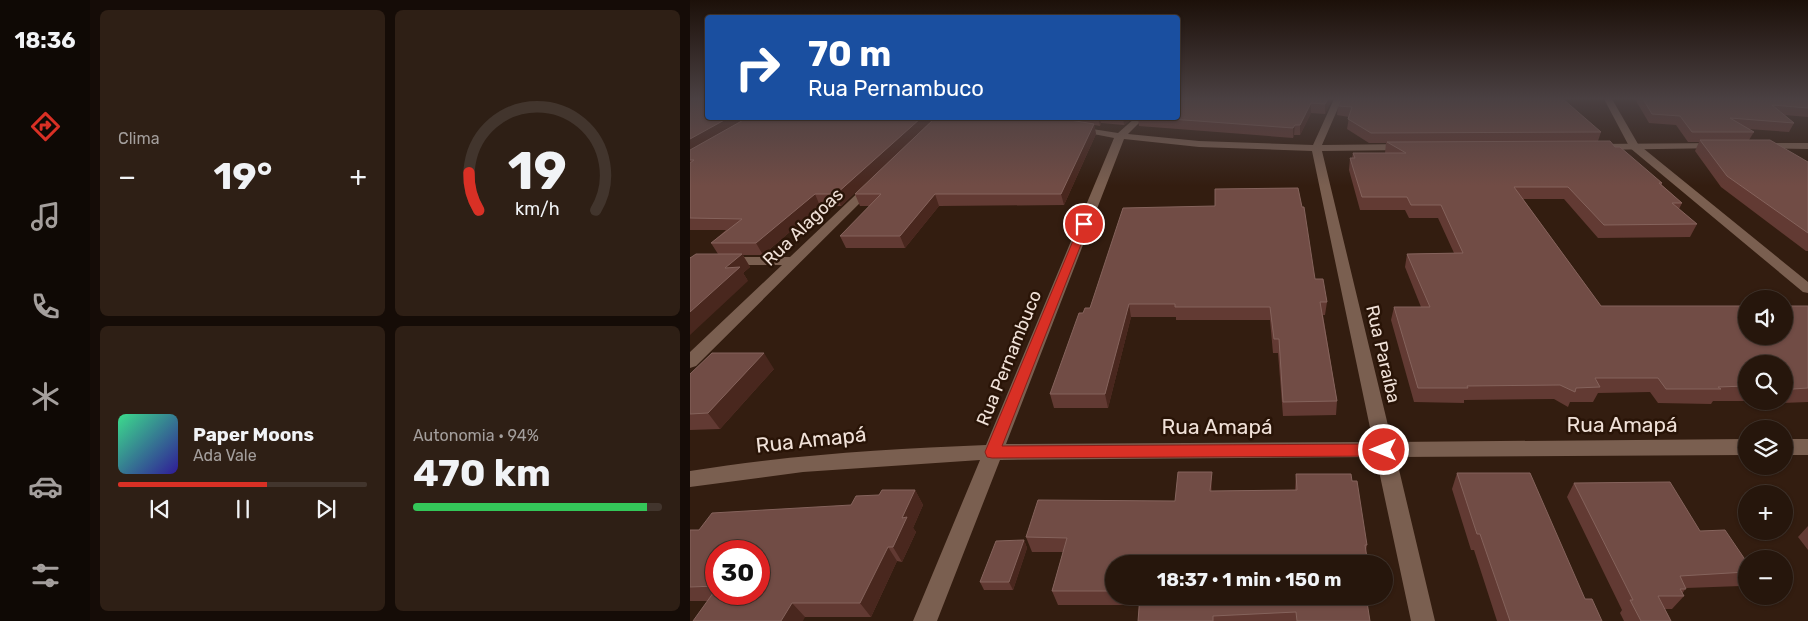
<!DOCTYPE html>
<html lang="pt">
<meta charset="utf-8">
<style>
:root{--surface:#26160c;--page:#2e1f15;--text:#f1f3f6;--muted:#a49f9d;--line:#42352d;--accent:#d93025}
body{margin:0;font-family:Rubik,sans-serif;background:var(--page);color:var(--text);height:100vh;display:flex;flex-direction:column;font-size:19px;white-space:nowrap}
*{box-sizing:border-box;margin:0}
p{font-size:16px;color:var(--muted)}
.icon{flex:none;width:28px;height:28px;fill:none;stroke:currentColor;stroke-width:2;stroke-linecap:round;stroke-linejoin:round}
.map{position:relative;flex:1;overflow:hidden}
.panel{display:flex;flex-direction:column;gap:10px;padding:10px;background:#150c07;width:600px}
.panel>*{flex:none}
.hud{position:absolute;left:15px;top:15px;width:475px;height:105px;border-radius:5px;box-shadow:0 1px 4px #0004,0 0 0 1px var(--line);background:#1a4fa0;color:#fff;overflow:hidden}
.tools{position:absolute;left:1048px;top:290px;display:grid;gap:10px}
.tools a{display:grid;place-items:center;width:55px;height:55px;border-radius:50%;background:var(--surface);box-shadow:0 1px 4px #0004,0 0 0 1px var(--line);font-size:25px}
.speed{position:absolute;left:15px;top:540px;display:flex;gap:10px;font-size:25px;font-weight:700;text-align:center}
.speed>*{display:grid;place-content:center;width:65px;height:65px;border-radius:50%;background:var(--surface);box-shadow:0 1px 4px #0004,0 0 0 1px var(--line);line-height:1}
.speed .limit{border:8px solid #d22;background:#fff;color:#111}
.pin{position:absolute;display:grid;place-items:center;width:42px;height:42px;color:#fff;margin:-21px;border:2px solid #fff;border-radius:50%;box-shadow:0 1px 5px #0007}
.me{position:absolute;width:55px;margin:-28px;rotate:270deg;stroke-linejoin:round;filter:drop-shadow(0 0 4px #0008)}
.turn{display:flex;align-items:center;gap:18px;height:105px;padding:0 20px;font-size:22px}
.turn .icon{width:65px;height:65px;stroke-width:2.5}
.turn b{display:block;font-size:35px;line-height:42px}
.big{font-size:38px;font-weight:700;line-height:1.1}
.panel .tile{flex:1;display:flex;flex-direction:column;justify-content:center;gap:8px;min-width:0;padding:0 18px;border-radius:8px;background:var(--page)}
.panel .dial{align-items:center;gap:0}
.dial svg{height:130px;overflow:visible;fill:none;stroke:var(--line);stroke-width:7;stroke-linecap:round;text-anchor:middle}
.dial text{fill:var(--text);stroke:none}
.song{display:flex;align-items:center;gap:15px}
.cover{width:60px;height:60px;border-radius:8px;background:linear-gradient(135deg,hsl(150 70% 55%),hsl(250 70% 35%))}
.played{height:5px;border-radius:2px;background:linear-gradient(90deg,var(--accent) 60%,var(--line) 60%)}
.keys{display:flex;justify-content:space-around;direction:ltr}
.heat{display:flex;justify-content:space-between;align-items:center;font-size:28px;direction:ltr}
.charge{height:8px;border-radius:4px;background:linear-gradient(90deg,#34c759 94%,var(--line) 0)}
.panel .tiles{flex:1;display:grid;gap:10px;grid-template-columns:repeat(2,1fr)}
.trip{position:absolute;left:415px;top:555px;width:288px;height:50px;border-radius:25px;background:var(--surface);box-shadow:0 1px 4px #0004,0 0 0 1px var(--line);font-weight:700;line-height:50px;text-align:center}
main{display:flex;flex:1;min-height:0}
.menu{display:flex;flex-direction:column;width:90px;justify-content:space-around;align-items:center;background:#0f0905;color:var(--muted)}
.menu .icon{width:35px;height:35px}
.menu .current{color:var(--accent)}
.menu b{font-size:22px;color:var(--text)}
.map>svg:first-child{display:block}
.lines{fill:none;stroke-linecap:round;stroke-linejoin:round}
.street{fill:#7a5f50;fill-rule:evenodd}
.secondary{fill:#7a5f50;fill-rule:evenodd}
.wall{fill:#623a33;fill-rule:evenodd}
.shaded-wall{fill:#49271e}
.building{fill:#714c45;stroke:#85635c}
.route{fill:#d93025;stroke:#8d1f18}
.labels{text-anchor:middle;stroke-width:5;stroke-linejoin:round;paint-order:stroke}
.street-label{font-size:18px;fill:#f0e1d8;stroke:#291407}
.near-street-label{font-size:21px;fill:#f0e1d8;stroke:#291407}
</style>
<main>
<nav class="menu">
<b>18:36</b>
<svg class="icon current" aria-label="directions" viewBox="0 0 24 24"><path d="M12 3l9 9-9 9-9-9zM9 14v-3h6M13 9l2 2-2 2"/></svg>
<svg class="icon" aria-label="music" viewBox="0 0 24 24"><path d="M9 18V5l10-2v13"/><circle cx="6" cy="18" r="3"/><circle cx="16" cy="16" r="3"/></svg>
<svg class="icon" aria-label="phone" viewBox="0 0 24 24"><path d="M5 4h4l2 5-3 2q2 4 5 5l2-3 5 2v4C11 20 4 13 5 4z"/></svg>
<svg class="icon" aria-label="climate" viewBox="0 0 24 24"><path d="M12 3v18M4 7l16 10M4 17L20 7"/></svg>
<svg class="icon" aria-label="car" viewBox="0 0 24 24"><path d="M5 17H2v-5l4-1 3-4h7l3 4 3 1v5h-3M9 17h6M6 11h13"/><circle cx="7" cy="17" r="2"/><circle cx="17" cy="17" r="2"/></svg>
<svg class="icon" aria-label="filters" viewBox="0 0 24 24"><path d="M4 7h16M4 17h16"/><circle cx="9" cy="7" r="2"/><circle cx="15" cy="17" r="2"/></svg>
</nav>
<section class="panel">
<div class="tiles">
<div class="tile"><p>Clima</p>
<div class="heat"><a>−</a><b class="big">19°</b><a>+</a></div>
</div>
<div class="tile dial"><svg viewBox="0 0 100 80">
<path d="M14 69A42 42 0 1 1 86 69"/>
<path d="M14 69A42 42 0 0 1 8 46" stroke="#d93025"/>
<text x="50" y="56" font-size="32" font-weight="700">19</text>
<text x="50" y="72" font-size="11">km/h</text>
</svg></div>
<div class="tile">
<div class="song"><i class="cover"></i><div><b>Paper Moons</b><p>Ada Vale</p></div></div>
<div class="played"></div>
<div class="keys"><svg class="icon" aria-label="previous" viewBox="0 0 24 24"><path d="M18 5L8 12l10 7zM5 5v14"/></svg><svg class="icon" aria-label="pause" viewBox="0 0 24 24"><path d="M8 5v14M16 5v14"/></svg><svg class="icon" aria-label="next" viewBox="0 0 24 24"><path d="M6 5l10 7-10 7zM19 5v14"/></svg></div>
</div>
<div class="tile"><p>Autonomia · 94%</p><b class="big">470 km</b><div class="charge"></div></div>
</div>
</section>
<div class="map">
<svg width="1118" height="621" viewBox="0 0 1118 621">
<rect width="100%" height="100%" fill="#331d10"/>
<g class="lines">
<path class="street" d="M644 99H652L632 145 717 144 722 147 717 150 632 151 702 442 1056 439V455L706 457 745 621H721L686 457 310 460 247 621H223L290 460 113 472 0 487V471C98 455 197 449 296 445L424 138 383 130V126L428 133 445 118H454L438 134 509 141 623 145ZM434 139 509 147 622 151 683 442 316 444Z
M1027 143 1031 144V148L905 150 900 147 905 144Z
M1070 143H1118V149L1066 148V144Z
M182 182 188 185 186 187 6 366 0 368V352L92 265H0V257H100L178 183Z
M1094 439H1118V455H1094Z"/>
<path class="secondary" d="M914 99H922L948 144 1118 282V293L1113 292 940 148Z"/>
</g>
<path class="wall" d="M0 99 18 118H245L151 206H130L73 255H53L60 267 53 273 58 281 28 254 21 243 36 230H0Z
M488 99H642L635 114 621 113 610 135H604L603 138 449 126 448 118H488Z
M945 99H1118V117L1095 115 1104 123 1099 132 1058 129 1064 132 1059 140 1118 162V251H1116L1031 187 1005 151 1009 142H998L986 125 959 123Z
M648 106 911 132 908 141 925 147 972 183V185L992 203 989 209 1007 224 1000 237 908 238 874 199H833L911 306H1118V402L1092 403 1090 401H1094V364H1056V401H1023L1021 404 968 403 960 392 908 393 903 402H880L878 407 864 399 774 400V403L724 402 701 320 704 307H731L715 267 717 254 764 253 748 218H719L715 210H670L659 170 660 158H662L663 153H696H695L696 143H679L657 129 659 117 647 115Z
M245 118H443L434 125 411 123 410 126 404 125 406 134 374 205 249 206 215 248H156L150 236 180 206H170L165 194Z
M625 279 637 302 635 315H633L647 401 646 415 593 416 588 353H583L580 320H486V317H441L418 408H364L360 394 393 313 400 308Z
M84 369 30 429 0 430V374Z
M522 472V491L605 490 606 474 662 481 677 545 676 551 424 564V596H676L680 621H448L449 605H368L362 591 373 552H342L336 537 485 501Z
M767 473 895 599 912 621H807L784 550H781L762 489Z
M884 483 1010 531 1056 561V580L1051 586 996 588 992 594 994 596 982 609H975L981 621H934L930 613 932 610 877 497Z
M225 490 233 505 223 528 226 532 212 562 207 561 181 617H115L17 601H0V530H9L161 505 189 495ZM26 551 69 594H26Z
M1118 526V550L1108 537Z
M334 540 337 548 323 590H294L290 582Z"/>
<path class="shaded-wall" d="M638 99H642L635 114V104Z
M621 103V113L610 135V125Z
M38 118H61L0 153V139Z
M231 118H245L151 206 146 194Z
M408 118H410L411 123 410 126Z
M433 118H443L434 125Z
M404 124 406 134 374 205 371 194Z
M605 125 604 135 603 138V128Z
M125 194 130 206 73 255 66 243Z
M245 194 249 206 215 248 210 236Z
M52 254 60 267 53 273 58 281 0 335V312L35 268Z
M439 304 441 317 418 408 415 394Z
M74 353 84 369 30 429 18 413Z
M522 472V487L521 506 520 491Z
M225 490 233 505 223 528 226 532 212 562 203 547 212 518Z
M334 540 337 548 323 590 319 582Z
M198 547 207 561 181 617 170 603Z
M102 603 115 617 113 621H91Z"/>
<path class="building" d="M0 99H18V118H38L0 139Z
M488 99H638L635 104 621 103 610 125H605L603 128 467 118H488Z
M651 99H873L911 132 681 133 658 119 662 107 648 106Z
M953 99H1118V108L1082 105 1104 123 1040 118 1064 132H1002L990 116 962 114Z
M57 118H231L146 194H125L66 243H21L52 219 0 218V163L4 160H0V150Z
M245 118H368L404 124 371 194H245L210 236H150L191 194H165Z
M1010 140H1080L1118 162V233L1037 176Z
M920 141 925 147H930L972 183H969L992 203H982L1007 224 914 225 878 187H824L911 306H1056V336H1094V306H1118V388L1103 389 1100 386H1094V364H1056V386L1028 387 1031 389H976L968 378H905L910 387 886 388 885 392 870 385 777 386 778 388H728L704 307H740L717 254 773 253 751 205H721L717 197H672L660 158H665L663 153H716L697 142Z
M608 188 612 207H614L625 279H633L637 302H630L647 401 593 402 589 339H584L580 307H485V304H439L415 394H360L389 313H393L395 308H400L433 208 525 206V189Z
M6 254H52L35 268 50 267 0 312V258Z
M22 353H74L18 413 0 414V374Z
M488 472H522L520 491 607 490 606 474H661L662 481H667L677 545H675L678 564H424V591H362L377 538 336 537 348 500 485 501Z
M767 473H840L895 599H902L912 621H820L790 534H787Z
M980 482 1010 531 1035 530 1056 561V572L990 576 996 589H990L994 596H968L981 621H951L940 600H943L884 483Z
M192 490H225L212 518 217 517 203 547H198L170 603H102L91 621H3L26 589V594H69V551H26V586L0 587V530H9L22 513 161 505 166 496 189 495Z
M334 540 319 582H290L306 541Z
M450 596H676L680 621H607L606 612 523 616V621H448Z"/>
<linearGradient id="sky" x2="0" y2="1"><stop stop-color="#1c1009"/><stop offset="0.53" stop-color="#4a4042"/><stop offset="1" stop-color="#4a4042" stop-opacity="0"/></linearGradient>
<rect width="1118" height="186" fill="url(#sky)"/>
<path class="route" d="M394 221 399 224 312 446 694 444 699 446 702 450 699 454 694 456 302 458 297 457 295 452 390 224Z"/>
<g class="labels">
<g class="street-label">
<text transform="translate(113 227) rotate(-44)" y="6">Rua Alagoas</text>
<text transform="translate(693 354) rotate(77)" y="6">Rua Paraíba</text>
<text transform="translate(319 358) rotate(-68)" y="6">Rua Pernambuco</text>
</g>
<g class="near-street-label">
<text x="932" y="432">Rua Amapá</text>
<text x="527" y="434">Rua Amapá</text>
<text transform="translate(121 440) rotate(-6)" y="7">Rua Amapá</text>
</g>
</g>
</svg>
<div class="tools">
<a><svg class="icon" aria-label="sound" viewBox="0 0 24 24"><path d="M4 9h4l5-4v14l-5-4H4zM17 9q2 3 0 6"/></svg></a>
<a><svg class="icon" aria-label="search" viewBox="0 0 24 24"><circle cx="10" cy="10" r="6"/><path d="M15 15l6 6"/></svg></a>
<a><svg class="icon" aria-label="layers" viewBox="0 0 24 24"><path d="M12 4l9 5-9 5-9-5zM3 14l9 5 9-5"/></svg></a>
<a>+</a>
<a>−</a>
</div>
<div class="speed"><div class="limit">30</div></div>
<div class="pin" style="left:394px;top:224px;background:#d93025"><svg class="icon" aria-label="arrive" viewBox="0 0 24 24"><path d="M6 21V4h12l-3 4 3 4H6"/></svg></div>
<svg class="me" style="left:694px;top:450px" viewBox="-20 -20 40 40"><circle r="17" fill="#d93025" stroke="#fff" stroke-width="3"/><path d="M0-11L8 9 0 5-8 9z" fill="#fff"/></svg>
<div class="trip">18:37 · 1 min · 150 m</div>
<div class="hud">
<div class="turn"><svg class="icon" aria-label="right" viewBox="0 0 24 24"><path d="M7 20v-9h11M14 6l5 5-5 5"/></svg><div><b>70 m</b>Rua Pernambuco</div></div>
</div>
</div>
</main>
